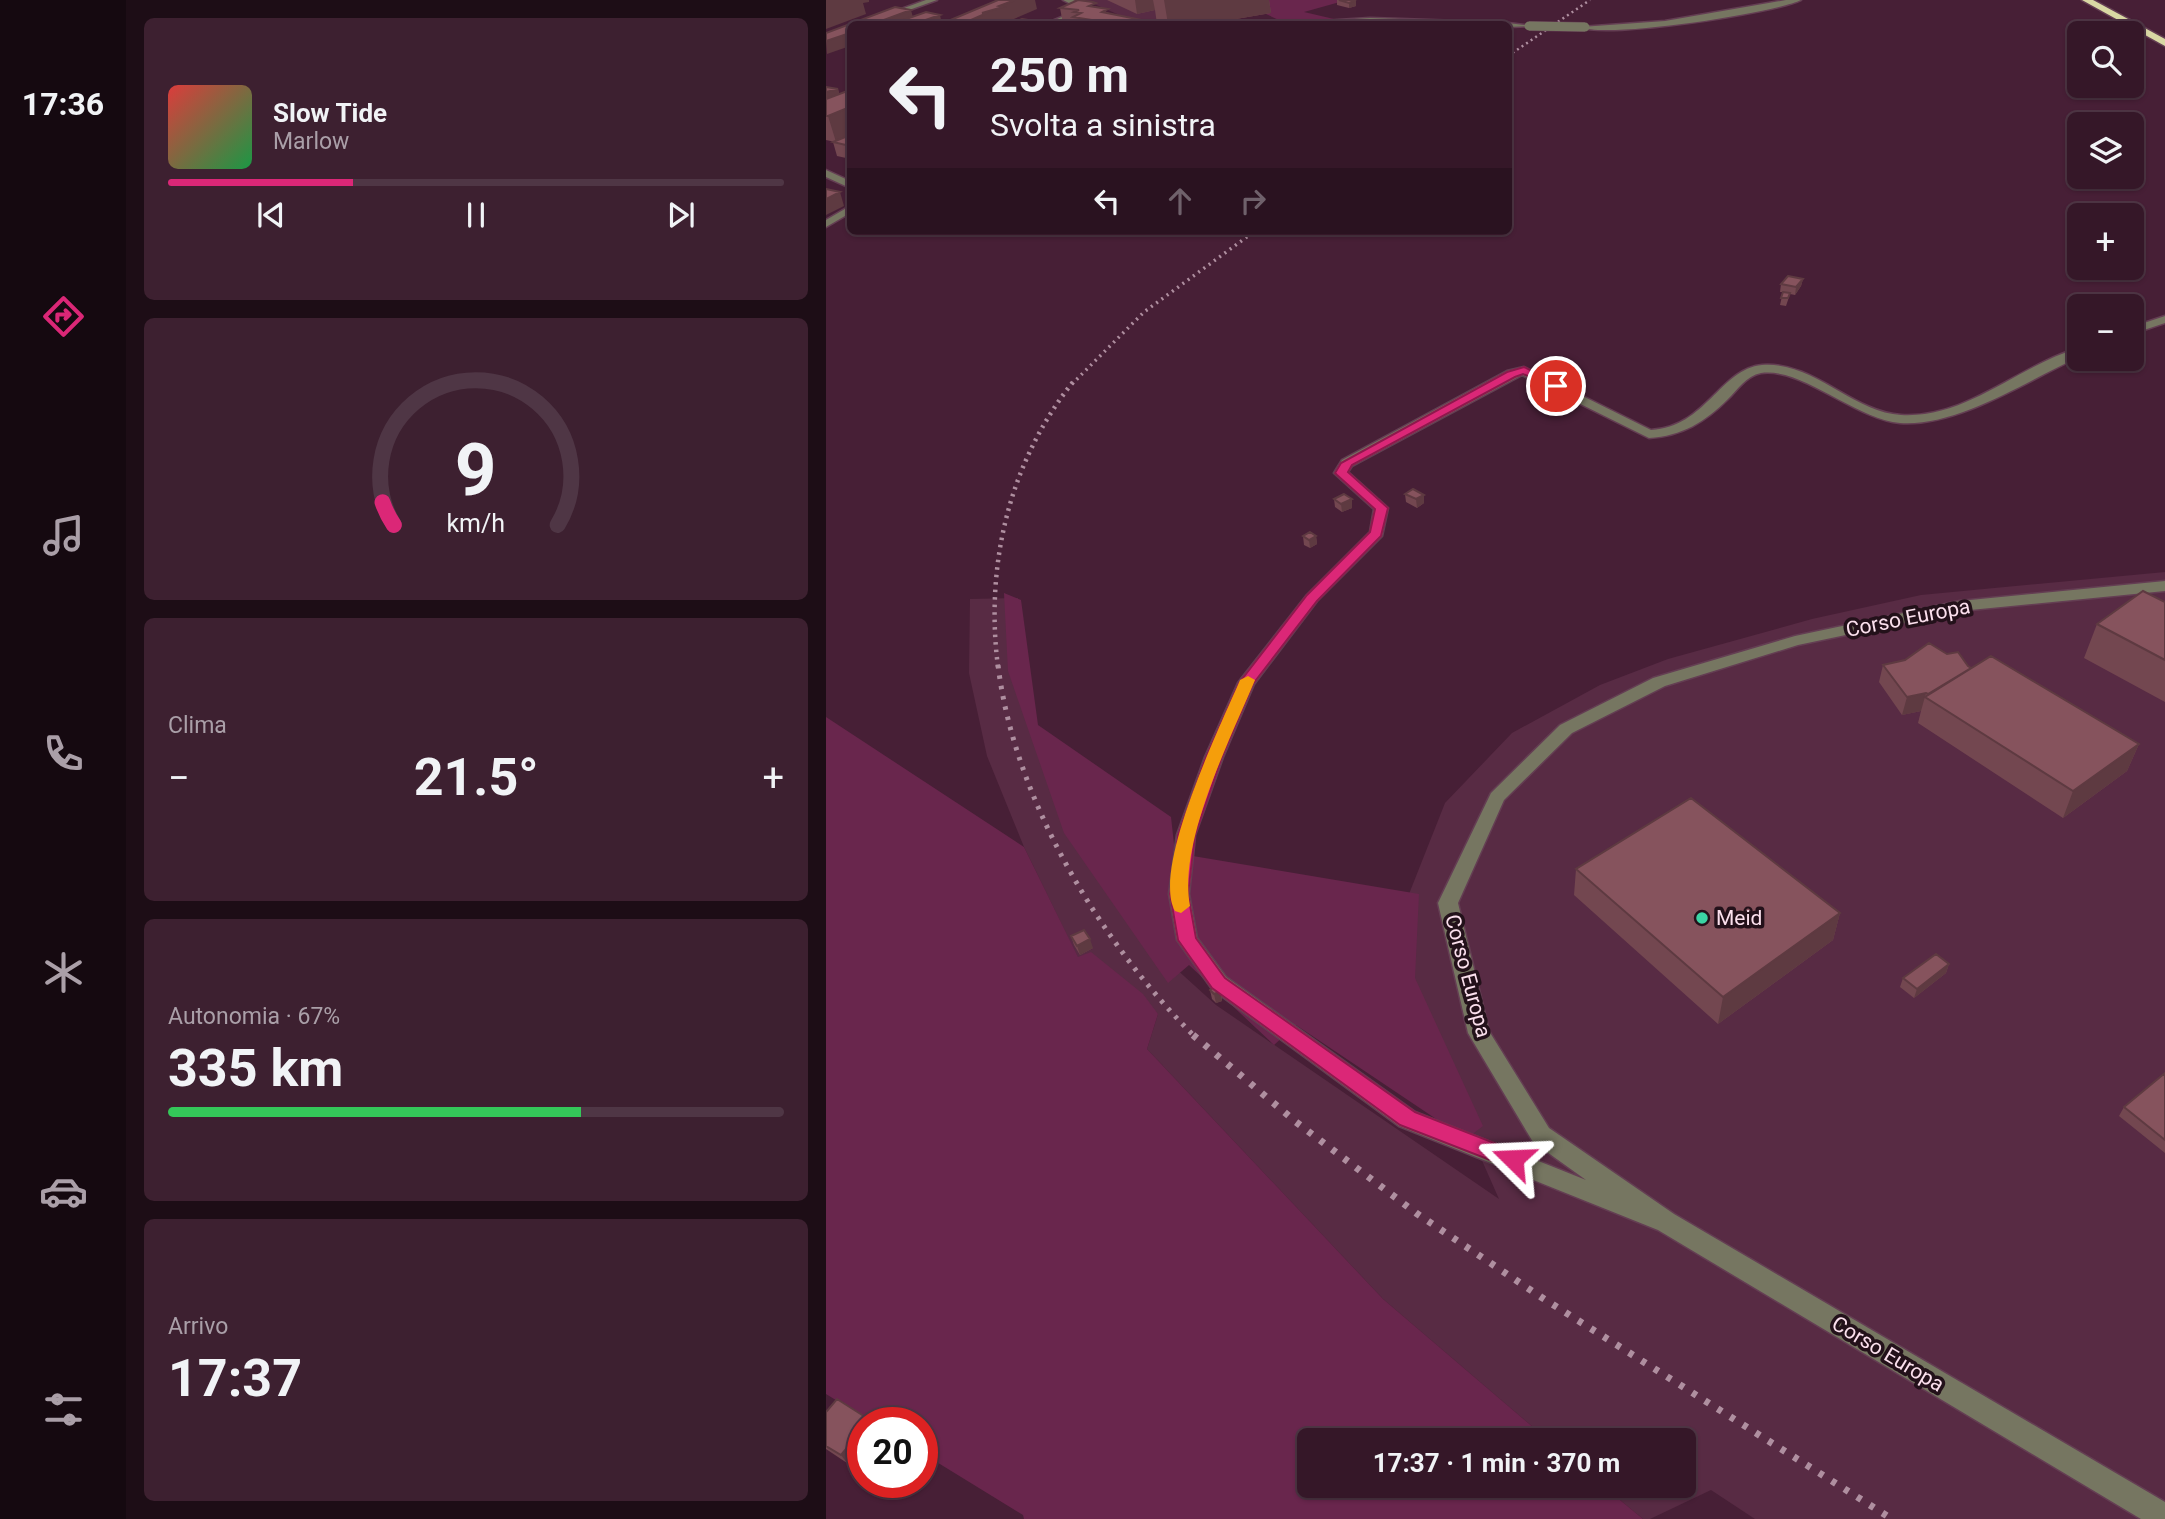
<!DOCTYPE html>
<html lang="it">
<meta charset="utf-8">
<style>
:root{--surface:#351728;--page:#3d2030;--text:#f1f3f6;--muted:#aa9fa8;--line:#4f3645;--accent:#db2777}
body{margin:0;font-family:Roboto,sans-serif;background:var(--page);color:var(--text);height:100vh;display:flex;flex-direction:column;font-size:26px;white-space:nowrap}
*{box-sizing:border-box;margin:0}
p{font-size:23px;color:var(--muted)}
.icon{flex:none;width:38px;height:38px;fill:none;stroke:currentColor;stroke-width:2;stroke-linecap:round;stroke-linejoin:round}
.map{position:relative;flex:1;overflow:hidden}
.panel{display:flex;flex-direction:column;gap:18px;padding:18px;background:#1d0d16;width:700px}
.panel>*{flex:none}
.guide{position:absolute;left:21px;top:21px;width:665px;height:214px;border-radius:10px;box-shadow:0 2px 5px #0004,0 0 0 2px var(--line);background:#351728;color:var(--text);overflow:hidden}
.buttons{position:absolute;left:1241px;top:21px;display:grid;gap:14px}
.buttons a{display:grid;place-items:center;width:77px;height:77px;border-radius:10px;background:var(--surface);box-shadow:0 2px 5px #0004,0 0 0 2px var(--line);font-size:35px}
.speed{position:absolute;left:21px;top:1407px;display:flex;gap:14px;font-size:35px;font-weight:700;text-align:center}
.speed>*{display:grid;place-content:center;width:91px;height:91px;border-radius:50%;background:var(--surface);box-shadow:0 2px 5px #0004,0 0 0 2px var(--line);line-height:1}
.speed .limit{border:10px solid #d22;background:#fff;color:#111}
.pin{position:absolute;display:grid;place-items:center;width:60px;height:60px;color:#fff;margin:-30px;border:4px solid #fff;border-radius:50%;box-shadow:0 2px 7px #0007}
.me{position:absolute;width:77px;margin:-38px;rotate:291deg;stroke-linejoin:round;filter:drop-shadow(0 0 5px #0008)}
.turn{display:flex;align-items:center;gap:24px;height:147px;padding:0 28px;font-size:32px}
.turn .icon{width:91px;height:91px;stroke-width:2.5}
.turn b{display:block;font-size:49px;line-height:60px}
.lanes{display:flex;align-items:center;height:66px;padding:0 28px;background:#0003;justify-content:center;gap:35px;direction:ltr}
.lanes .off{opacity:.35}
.big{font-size:52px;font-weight:700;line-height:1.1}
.panel .card{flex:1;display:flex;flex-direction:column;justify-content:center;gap:10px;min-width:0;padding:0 24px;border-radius:10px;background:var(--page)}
.panel .dial{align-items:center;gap:0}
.dial svg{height:182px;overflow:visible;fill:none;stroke:var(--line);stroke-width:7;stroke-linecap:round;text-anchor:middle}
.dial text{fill:var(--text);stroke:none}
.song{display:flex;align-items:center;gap:21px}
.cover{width:84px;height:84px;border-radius:10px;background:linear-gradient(135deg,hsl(0 70% 55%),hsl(140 70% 35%))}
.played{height:7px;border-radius:4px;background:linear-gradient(90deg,var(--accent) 30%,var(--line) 30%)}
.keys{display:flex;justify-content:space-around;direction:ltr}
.heat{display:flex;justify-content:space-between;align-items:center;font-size:38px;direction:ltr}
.charge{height:10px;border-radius:5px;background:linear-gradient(90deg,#34c759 67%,var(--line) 0)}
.trip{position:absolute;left:471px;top:1428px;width:399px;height:70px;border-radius:10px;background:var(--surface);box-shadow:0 2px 5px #0004,0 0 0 2px var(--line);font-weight:700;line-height:70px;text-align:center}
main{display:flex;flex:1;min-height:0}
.dock{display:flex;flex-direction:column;width:126px;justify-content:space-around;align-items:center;background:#150910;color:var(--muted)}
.dock .icon{width:49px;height:49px}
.dock .on{color:var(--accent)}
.dock b{font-size:32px;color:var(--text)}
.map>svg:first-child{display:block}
.built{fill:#582b44}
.green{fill:#69264d}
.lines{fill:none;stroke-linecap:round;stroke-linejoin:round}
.minor-casing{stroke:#643e53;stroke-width:3}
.highway-casing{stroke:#643e53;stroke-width:3}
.minor{fill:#767661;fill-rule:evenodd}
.highway{fill:#d9d8a4;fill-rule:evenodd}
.rail-far4{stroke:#af8fa0;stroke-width:2.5;stroke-dasharray:2 3.5;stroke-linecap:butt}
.rail-far3{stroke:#af8fa0;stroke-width:3.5;stroke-dasharray:2 4.5;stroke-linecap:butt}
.rail-far2{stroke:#af8fa0;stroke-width:4.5;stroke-dasharray:2.5 5;stroke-linecap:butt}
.rail-far1{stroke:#af8fa0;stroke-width:5;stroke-dasharray:3.5 7;stroke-linecap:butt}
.rail{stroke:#af8fa0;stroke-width:7;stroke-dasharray:5 10;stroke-linecap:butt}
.minor-bridge-casing{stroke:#643e53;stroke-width:10;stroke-linecap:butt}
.minor-bridge{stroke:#767661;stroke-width:9}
.wall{fill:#734750}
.shaded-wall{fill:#5e3a41}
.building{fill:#86535d;stroke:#5e3a41;stroke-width:2}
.route{fill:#db2777;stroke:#8e194d;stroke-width:2}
.slow{fill:#f59e0b}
.poi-dot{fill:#3bd4a4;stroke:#23111a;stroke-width:2.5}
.labels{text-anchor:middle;stroke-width:7;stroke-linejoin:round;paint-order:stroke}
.street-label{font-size:21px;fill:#fbe0ed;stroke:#23111a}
.poi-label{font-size:21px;fill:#fbe0ed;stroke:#23111a;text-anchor:start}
</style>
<main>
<nav class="dock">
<b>17:36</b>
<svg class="icon on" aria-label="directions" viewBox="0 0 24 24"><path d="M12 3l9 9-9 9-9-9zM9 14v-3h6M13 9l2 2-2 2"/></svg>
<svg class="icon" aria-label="music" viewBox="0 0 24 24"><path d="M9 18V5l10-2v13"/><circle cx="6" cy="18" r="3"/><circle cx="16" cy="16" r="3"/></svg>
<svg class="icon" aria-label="phone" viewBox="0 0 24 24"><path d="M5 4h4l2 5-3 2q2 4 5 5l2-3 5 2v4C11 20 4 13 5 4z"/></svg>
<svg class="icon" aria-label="climate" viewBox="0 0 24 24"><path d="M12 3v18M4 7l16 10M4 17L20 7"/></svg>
<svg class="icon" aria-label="car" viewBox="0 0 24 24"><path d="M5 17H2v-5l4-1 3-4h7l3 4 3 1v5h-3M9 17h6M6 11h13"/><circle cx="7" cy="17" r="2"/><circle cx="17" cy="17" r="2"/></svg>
<svg class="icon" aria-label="filters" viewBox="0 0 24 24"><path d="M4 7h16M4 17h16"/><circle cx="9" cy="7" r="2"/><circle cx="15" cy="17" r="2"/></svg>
</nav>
<section class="panel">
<div class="card">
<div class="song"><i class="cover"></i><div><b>Slow Tide</b><p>Marlow</p></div></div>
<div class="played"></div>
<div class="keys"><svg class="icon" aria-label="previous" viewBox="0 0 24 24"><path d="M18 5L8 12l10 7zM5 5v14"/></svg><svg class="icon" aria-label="pause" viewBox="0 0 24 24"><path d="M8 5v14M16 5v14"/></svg><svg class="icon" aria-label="next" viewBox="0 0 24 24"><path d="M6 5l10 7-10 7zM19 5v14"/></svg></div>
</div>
<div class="card dial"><svg viewBox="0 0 100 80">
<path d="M14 69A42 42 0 1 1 86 69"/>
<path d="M14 69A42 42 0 0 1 9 59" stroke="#db2777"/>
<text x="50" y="56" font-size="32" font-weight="700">9</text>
<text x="50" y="72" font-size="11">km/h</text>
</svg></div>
<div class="card"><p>Clima</p>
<div class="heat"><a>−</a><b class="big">21.5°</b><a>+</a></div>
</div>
<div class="card"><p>Autonomia · 67%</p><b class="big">335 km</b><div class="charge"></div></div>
<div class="card"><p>Arrivo</p><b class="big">17:37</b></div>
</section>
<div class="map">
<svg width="1339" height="1519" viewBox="0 0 1339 1519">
<rect width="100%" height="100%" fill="#471f36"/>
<path class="built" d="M259 0H411L417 3 314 24Z
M1339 572V1519H929L885 1490 824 1519H817L777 1486H858V1440H722L557 1299 321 1049 332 1014 252 958 198 847 161 756 143 673 144 599 192 598 194 667 205 719 316 938 390 1005 673 1199 586 1002 583 894 619 803 686 733 774 685 842 659 986 619 1095 595Z"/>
<path class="green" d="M410 0H521L478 12 508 19 457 22Z
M178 593 195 600 212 725 345 817 349 853 593 894 589 978 657 1126 640 1139 470 1025 448 1045 363 965 342 983 238 833 182 671Z
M0 717 198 847 252 957 265 952 317 994 332 1014 321 1049 557 1299 722 1440H483V1486H777L817 1519H198L197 1515 96 1453V1423H47L0 1394Z"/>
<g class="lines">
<defs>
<path id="minor" d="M100 0H111L44 24H34Z
M237 0H247L300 24H291L261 11 228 24H219L255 9Z
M960 0H975C949 13 779 39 755 27L839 21Z
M544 18 663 22 667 24H449Z
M682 23 707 26 682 27V24H679Z
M0 170 24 181V188L0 177Z
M24 206V213L0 227V220Z
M1339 316V323L1306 334V327Z
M1253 348V357C1202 380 1132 427 1074 423 1029 419 976 367 935 373 920 376 912 389 902 399 879 422 856 436 823 438L696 375 526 466 522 472 562 508 556 536 491 601 428 684 397 757 369 835 363 894 371 938 400 977 589 1112 760 1180 707 1142 642 1033 612 903 665 793 734 725 827 678 969 636 1134 601 1339 581V591L1134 611 972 645 839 686 746 733 678 800 632 903 663 1031 723 1128 848 1214 1339 1502V1519H1315L832 1230 573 1126 386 989 351 940 343 894 351 835 379 757 412 683 481 595 544 532 548 509 508 473 516 460 681 371 698 367 825 430C880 427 894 369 936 365 988 361 1026 412 1075 415 1141 419 1193 365 1253 348Z"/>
<path id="highway" d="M1256 0H1267L1339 39V46Z"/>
</defs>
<use href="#minor" class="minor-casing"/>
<use href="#highway" class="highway-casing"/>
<use href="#minor" class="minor"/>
<use href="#highway" class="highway"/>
<path class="rail-far4" d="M682 56 764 0"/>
<path class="rail-far3" d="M246 384 318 312 429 231"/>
<path class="rail-far2" d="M172 667C159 566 183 462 247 382"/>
<path class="rail-far1" d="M172 665C188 799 274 942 369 1037"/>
<path class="rail" d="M367 1035 470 1122 590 1213 715 1297 1066 1519"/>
<defs>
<path id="minor-bridge" d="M703 26 759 27"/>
</defs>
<use href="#minor-bridge" class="minor-bridge-casing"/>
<use href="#minor-bridge" class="minor-bridge"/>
</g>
<path class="wall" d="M281 0H443L445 13 381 24H331L329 10 311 14Z
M511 0H530V6L523 8 511 5Z
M270 7 283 13 317 24H237L234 8Z
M0 87 12 89 13 94 24 90V165H22L20 158 11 156 7 142H9L0 140Z
M977 279 975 286 969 295 964 294 960 306 954 305 957 292H954L955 284Z
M579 494 598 503 591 508 580 502Z
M508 499H526V508L516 512 509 507Z
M477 536H490L491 544 484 548 478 545Z
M1339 602V702L1258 658 1271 624Z
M1057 665 1142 666 1313 744 1301 771 1237 818 1092 723 1095 711 1076 715 1053 682Z
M750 869 1014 913 1007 940 892 1024 748 895Z
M245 936 267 948 254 955 248 945Z
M1123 964 1120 973 1088 998 1074 987 1077 978Z
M384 990 396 996V1001L390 1003 386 999Z
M1339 1073V1153L1293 1116 1298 1107Z
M0 1412 44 1420 45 1423H37V1443L21 1463 0 1449Z"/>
<path class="shaded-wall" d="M0 0H43V2L37 3 40 14 0 29Z
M189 0H209L211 9 181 22V24H136L156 13Z
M309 0H327L329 10 311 14Z
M338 0H443L445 13 381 24H342Z
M530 0V6L523 8V3Z
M85 10 88 21 80 24H47Z
M114 15 116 24H88Z
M316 20 317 24H306Z
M24 33V46L1 54 0 41Z
M12 89 15 102 0 106V92Z
M24 101V136L10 142 2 116Z
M14 192 18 206 0 215V199Z
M977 279 975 286 969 295 970 287Z
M598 495V503L591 508 590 499Z
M526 499V508L516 512 515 504Z
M490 536 491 544 484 548 483 540Z
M1100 693 1095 711 1076 715 1081 697Z
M1313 744 1301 771 1237 818 1247 791Z
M1014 913 1007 940 892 1024 897 997Z
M264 939 267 948 254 955 251 946Z
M1123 964 1120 973 1088 998 1091 989Z
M394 987 396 1001 390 1003 388 994Z
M37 1429V1443L21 1463 15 1455Z"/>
<path class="building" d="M172 0H189L173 6 177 7 156 13H161L136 24H115Z
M252 0 267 2 270 3 263 6 282 9 276 12 316 20 306 24H271L278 22 247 17 255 13 248 12 253 10 234 8Z
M513 0H530L523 3Z
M69 7 85 10 47 24H24V33L0 41V33Z
M100 12 114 15 88 24H66Z
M196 19 221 23 217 24H183Z
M0 87 12 89 0 92Z
M24 90V101L22 102H24V107L2 116H0V99Z
M24 135V146L7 142Z
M0 189 14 192 0 199Z
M962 276 977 279 970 287 955 284Z
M957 292 964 293 962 298H955Z
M587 489 598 495 590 499 579 494Z
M518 494 526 499 515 504 508 499Z
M484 532 490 536 483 540 477 536Z
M1317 591 1339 602V660L1271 624Z
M1103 643 1121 654 1132 652 1142 666 1145 668 1102 694 1100 693 1081 697 1057 665 1079 660Z
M1165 656 1313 744 1247 791 1099 697Z
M865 798 1014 913 897 997 750 869Z
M258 930 264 939 251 946 245 936Z
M1110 954 1123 964 1091 989 1077 978Z
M388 986 394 987V992L388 994 384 990Z
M1339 1073V1140L1298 1107Z
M11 1399 44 1420 42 1423H37V1429L15 1455 0 1446V1412Z"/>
<path class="route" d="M698 367 736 386 730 389 697 374 689 377 526 465 522 472 562 508 555 536 491 601 427 684 396 757 369 835 362 894 370 938 399 978 589 1112 694 1153 697 1159 694 1166 687 1169 574 1125 386 988 352 940 344 894 352 835 380 757 413 683 481 595 544 532 549 509 511 475 509 473 515 463 681 372Z"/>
<path class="slow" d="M422 676 429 680C404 740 352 842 364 906L355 913 349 911C325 868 395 725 414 680Z"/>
<circle class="poi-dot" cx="876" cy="918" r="7"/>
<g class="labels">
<g class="street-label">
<text transform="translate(1082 618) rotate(-11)" y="7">Corso Europa</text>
<text transform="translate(642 976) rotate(75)" y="7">Corso Europa</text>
<text transform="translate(1062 1354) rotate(31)" y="7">Corso Europa</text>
</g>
<g class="poi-label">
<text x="890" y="925">Meid</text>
</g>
</g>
</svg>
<div class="buttons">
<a><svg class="icon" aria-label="search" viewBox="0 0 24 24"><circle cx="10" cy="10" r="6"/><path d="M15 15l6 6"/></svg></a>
<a><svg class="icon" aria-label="layers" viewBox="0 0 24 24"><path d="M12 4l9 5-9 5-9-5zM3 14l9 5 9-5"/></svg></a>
<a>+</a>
<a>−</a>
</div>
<div class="speed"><div class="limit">20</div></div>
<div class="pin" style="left:730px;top:386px;background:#d93025"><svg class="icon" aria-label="arrive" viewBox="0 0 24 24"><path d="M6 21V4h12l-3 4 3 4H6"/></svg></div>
<svg class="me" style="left:687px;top:1159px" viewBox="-20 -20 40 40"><path d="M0-17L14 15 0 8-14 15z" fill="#db2777" stroke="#fff" stroke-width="4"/></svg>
<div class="trip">17:37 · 1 min · 370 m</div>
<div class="guide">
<div class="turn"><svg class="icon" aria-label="left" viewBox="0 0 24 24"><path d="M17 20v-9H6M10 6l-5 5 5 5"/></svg><div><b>250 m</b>Svolta a sinistra</div></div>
<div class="lanes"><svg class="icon" aria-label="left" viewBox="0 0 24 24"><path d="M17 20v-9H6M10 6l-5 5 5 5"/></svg><svg class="icon off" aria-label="ahead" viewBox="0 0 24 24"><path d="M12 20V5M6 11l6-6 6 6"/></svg><svg class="icon off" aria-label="right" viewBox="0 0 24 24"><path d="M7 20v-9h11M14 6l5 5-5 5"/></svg></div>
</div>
</div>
</main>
